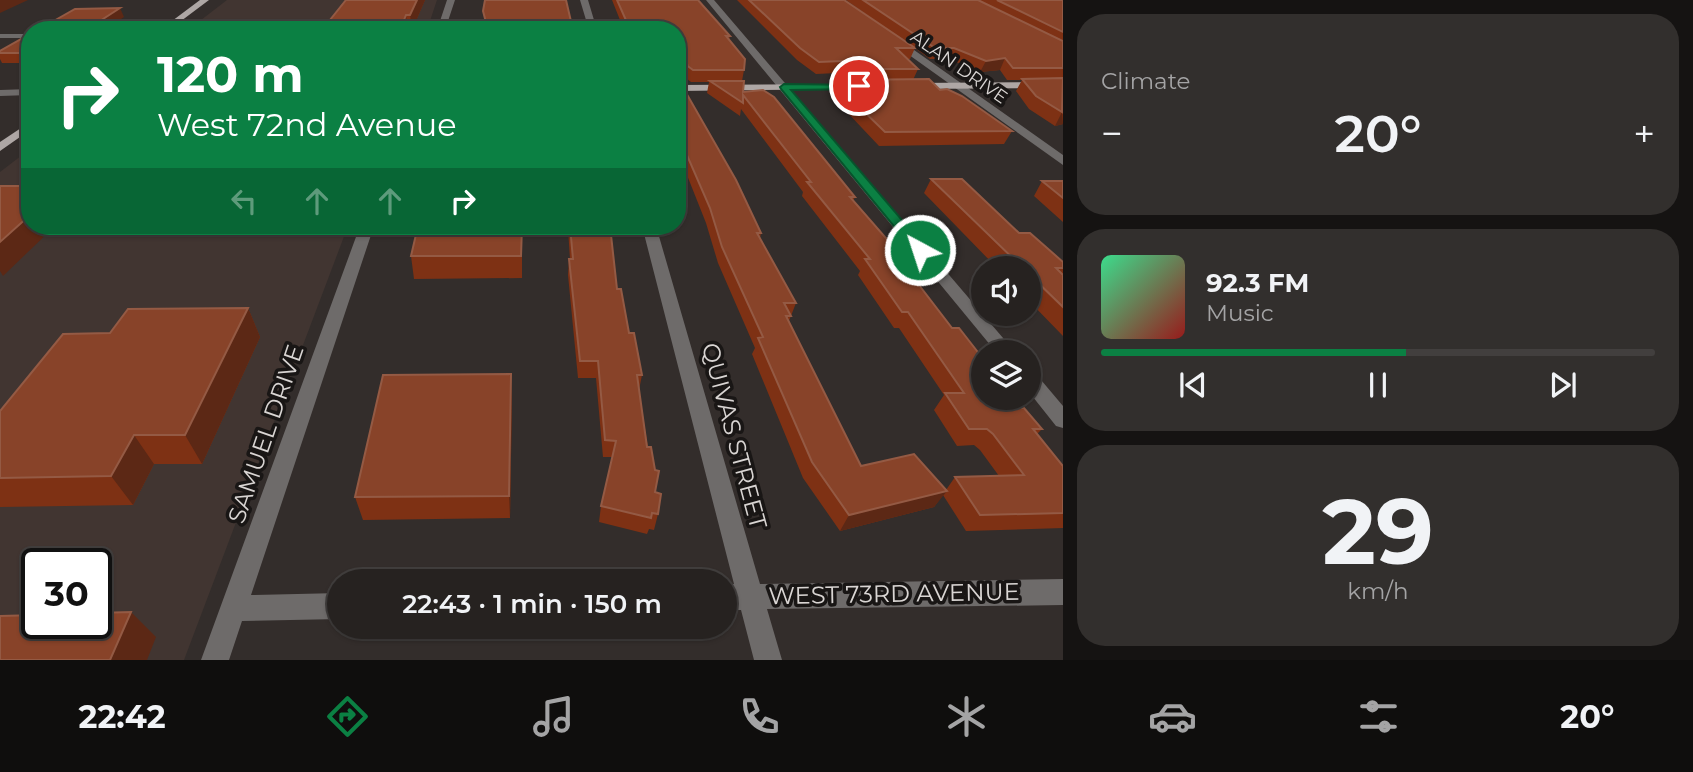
<!DOCTYPE html>
<meta charset="utf-8">
<style>
:root{--surface:#262220;--page:#322f2d;--text:#f1f3f6;--muted:#a4a4a5;--line:#423f3e;--accent:#0b8043}
body{margin:0;font-family:Montserrat,sans-serif;background:var(--page);color:var(--text);height:100vh;display:flex;flex-direction:column;font-size:26px;white-space:nowrap}
*{box-sizing:border-box;margin:0}
p{font-size:23px;color:var(--muted)}
.icon{flex:none;width:38px;height:38px;fill:none;stroke:currentColor;stroke-width:2;stroke-linecap:round;stroke-linejoin:round}
.map{position:relative;flex:1;overflow:hidden}
.details{display:flex;flex-direction:column;gap:14px;padding:14px;background:#151312;width:630px}
.details>*{flex:none}
.hud{position:absolute;left:21px;top:21px;width:665px;height:214px;border-radius:28px;box-shadow:0 2px 5px #0004,0 0 0 2px var(--line);background:#0b8043;color:#fff;overflow:hidden}
.fabs{position:absolute;left:971px;top:256px;display:grid;gap:14px}
.fabs a{display:grid;place-items:center;width:70px;height:70px;border-radius:50%;background:var(--surface);box-shadow:0 2px 5px #0004,0 0 0 2px var(--line);font-size:35px}
.speed{position:absolute;left:21px;top:548px;display:flex;gap:14px;font-size:35px;font-weight:700;text-align:center}
.speed>*{display:grid;place-content:center;width:91px;height:91px;border-radius:50%;background:var(--surface);box-shadow:0 2px 5px #0004,0 0 0 2px var(--line);line-height:1}
.speed .limit{border:4px solid #111;border-radius:10px;background:#fff;color:#111}
.pin{position:absolute;display:grid;place-items:center;width:60px;height:60px;color:#fff;margin:-30px;border:4px solid #fff;border-radius:50%;box-shadow:0 2px 7px #0007}
.me{position:absolute;width:77px;margin:-38px;rotate:320deg;stroke-linejoin:round;filter:drop-shadow(0 0 5px #0008)}
.turn{display:flex;align-items:center;gap:24px;height:147px;padding:0 21px;font-size:32px}
.turn .icon{width:91px;height:91px;stroke-width:2.5}
.turn b{display:block;font-size:49px;line-height:60px}
.lanes{display:flex;align-items:center;height:66px;padding:0 21px;background:#0003;justify-content:center;gap:35px;direction:ltr}
.lanes .off{opacity:.35}
.big{font-size:52px;font-weight:600;line-height:1.1}
.details .widget{flex:1;display:flex;flex-direction:column;justify-content:center;gap:10px;min-width:0;padding:0 24px;border-radius:28px;background:var(--page)}
.details .dial{align-items:center;gap:0}
.dial b{font-size:91px;line-height:1}
.song{display:flex;align-items:center;gap:21px}
.cover{width:84px;height:84px;border-radius:10px;background:linear-gradient(135deg,hsl(150 70% 55%),hsl(0 70% 35%))}
.played{height:7px;border-radius:4px;background:linear-gradient(90deg,var(--accent) 55%,var(--line) 55%)}
.keys{display:flex;justify-content:space-around;direction:ltr}
.heat{display:flex;justify-content:space-between;align-items:center;font-size:38px;direction:ltr}
.trip{position:absolute;left:327px;top:569px;width:410px;height:70px;border-radius:35px;background:var(--surface);box-shadow:0 2px 5px #0004,0 0 0 2px var(--line);font-weight:600;line-height:70px;text-align:center}
.dock{display:flex;height:112px;justify-content:space-around;align-items:center;background:#0f0e0d;color:var(--muted)}
.dock .icon{width:49px;height:49px}
.dock .selected{color:var(--accent)}
.dock b{font-size:32px;color:var(--text)}
main{display:flex;flex:1;min-height:0}
.map>svg:first-child{display:block}
.built{fill:#413531;fill-rule:evenodd}
.lines{fill:none;stroke-linecap:round;stroke-linejoin:round}
.minor{fill:#6e6b6a;fill-rule:evenodd}
.major{fill:#aea7a5;fill-rule:evenodd}
.wall{fill:#7e3114}
.shaded-wall{fill:#5c2815}
.building{fill:#884329;stroke:#945a44;stroke-width:2}
.route{fill:#0b8043;stroke:#07532c;stroke-width:2}
.labels{text-anchor:middle;stroke-width:7;stroke-linejoin:round;paint-order:stroke}
.far-street-label{font-size:18px;fill:#d9d5d3;stroke:#191615}
.near-street-label{font-size:24px;fill:#d9d5d3;stroke:#191615}
</style>
<main>
<div class="map">
<svg width="1063" height="660" viewBox="0 0 1063 660">
<rect width="100%" height="100%" fill="#332d2b"/>
<path class="built" d="M227 0H437L427 30H188Z
M30 149V226H348L184 660H0V172ZM37 564H96V623H37Z"/>
<g class="lines">
<path class="minor" d="M447 0H455L445 30H437Z
M580 0H588L597 30H589Z
M706 0H714L1015 352H996Z
M0 34H30V38H0Z
M891 38H897L1063 155V165L891 42Z
M30 89V95L0 96V90Z
M360 226H374L251 595 340 593V619L242 621 229 660H201Z
M642 226H656L760 584 1063 579V605L767 609 782 660H754L741 610H724V584H734Z
M1029 372 1036 374 1063 406V428L1056 426 1029 392Z"/>
<path class="major" d="M200 0H209L169 30H160Z
M1063 82V88L912 89 907 86 912 83Z
M869 84V88L866 89 677 91V85Z
M30 122V130L0 151V142Z"/>
</g>
<path class="wall" d="M425 0 412 30H322Z
M612 0H698L730 36 729 40 744 70 742 81 743 92 855 197 853 201 912 268 909 272 952 328 1021 408 1042 429 1037 434 1063 466V528L966 531 943 495 934 507 840 531 803 478 752 354 755 348 718 263 706 223 681 160H678L677 159V77L761 233 760 238 796 303 789 321 861 466 946 490 955 477 999 476 980 450 974 445 957 446 934 410 944 395 899 328H894L858 275 860 271 802 196 803 192 741 109 740 116 707 93 709 82H691L677 71V30H624Z
M737 0H844L884 27 846 0H1063V124L1055 126 1029 109 1016 91 1022 80H1007L1000 70 980 72 949 59H930L915 48 910 59H908L918 69 913 80 940 90 1012 131 1004 144 879 146 845 110 842 92 846 81H839L838 73 816 74 797 60Z
M483 11 573 30H486Z
M30 34V63H2L0 59V51Z
M931 179 1019 233 1063 262V336L1029 301V268H997L924 193Z
M1042 181H1063V222L1034 196Z
M522 226V278L414 279 411 256Z
M560 226H610L617 289 642 375 639 390 655 492 658 514 654 530 649 529 647 534 599 522 601 506 612 457H603L596 378H578L568 275 569 259H570L568 229H560Z
M248 308 260 337 202 464H154L133 505 0 507V411L110 333Z
M512 398 510 518 363 520 355 497Z"/>
<path class="shaded-wall" d="M0 0H28L0 13Z
M417 0H425L412 30 410 15Z
M120 8 124 17 105 30H86Z
M406 15 408 30H400Z
M1005 58 1000 70 980 72 986 61Z
M1062 112 1063 124 1055 126Z
M30 215V226H55L3 276 0 271V242Z
M248 308 260 337 202 464 185 435Z
M511 374 512 398 510 518 509 496Z
M134 435 154 464 133 505 111 476Z
M947 491 934 507 840 531 849 515Z
M131 612 156 637 147 660H110Z"/>
<path class="building" d="M346 0H417L410 15H406L400 30H322Z
M485 0H566L573 30H488L483 11Z
M617 0H698L730 36H726L745 59 744 70H693L685 64 688 65 677 58V30H633L629 27Z
M749 0H844L915 48H896L918 69H843L842 61 819 62 800 48Z
M863 0H978L1063 41V68H1013L1005 58 986 61 954 48H935Z
M997 0H1063V32Z
M120 8 86 30H38L75 9Z
M30 34V53H0V51Z
M677 77 736 180 761 233H757L796 303H784L791 316H786L861 466 914 454 947 491 849 515 812 462 758 338 763 337 722 247 710 208 683 146 680 147 677 140Z
M1063 78 1062 112 1036 96 1022 79Z
M929 79 940 90 947 89 962 96 1012 131 885 132 850 98 846 80Z
M710 81H744L743 92 763 90 774 97 855 197H850L912 268H906L952 328H959L984 360V397H1012L1021 408H1024L1042 429H1033L1063 466V513L980 515 955 477 1024 475 993 434 987 429H969L945 393H964L908 312H902L865 259H870L807 182H811L743 95V103Z
M931 179H962L1019 233H1030L1063 262V268H1056L1063 275V307L1029 274V268H1023Z
M1042 181H1063V198Z
M0 186H30V215L0 242Z
M418 226H522L521 256H411Z
M570 226H610L617 289H621L629 333H634L642 375H637L647 447H651L655 470 659 471 655 492 661 494 658 514 652 513 651 518 601 506 616 441 605 440 598 361H580L569 259H573Z
M248 308 185 435H134L111 476 0 478V411L63 334 110 333 128 309Z
M511 374 509 496 355 497 383 375Z
M131 612 110 660H0V616L37 615V623H96V613Z"/>
<path class="route" d="M784 84 862 85 863 86 859 89 791 90 925 247V253H916L781 89 780 87Z"/>
<g class="labels">
<g class="far-street-label">
<text transform="translate(959 67) rotate(35)" y="6">ALAN DRIVE</text>
</g>
<g class="near-street-label">
<text transform="translate(266 434) rotate(-71)" y="8">SAMUEL DRIVE</text>
<text transform="translate(734 436) rotate(75)" y="8">QUIVAS STREET</text>
<text transform="translate(894 594) rotate(-1)" y="8">WEST 73RD AVENUE</text>
</g>
</g>
</svg>
<div class="fabs">
<a><svg class="icon" aria-label="sound" viewBox="0 0 24 24"><path d="M4 9h4l5-4v14l-5-4H4zM17 9q2 3 0 6"/></svg></a>
<a><svg class="icon" aria-label="layers" viewBox="0 0 24 24"><path d="M12 4l9 5-9 5-9-5zM3 14l9 5 9-5"/></svg></a>
</div>
<div class="speed"><div class="limit">30</div></div>
<div class="pin" style="left:859px;top:86px;background:#d93025"><svg class="icon" aria-label="arrive" viewBox="0 0 24 24"><path d="M6 21V4h12l-3 4 3 4H6"/></svg></div>
<svg class="me" style="left:920px;top:250px" viewBox="-20 -20 40 40"><circle r="17" fill="#0b8043" stroke="#fff" stroke-width="3"/><path d="M0-11L8 9 0 5-8 9z" fill="#fff"/></svg>
<div class="trip">22:43 · 1 min · 150 m</div>
<div class="hud">
<div class="turn"><svg class="icon" aria-label="right" viewBox="0 0 24 24"><path d="M7 20v-9h11M14 6l5 5-5 5"/></svg><div><b>120 m</b>West 72nd Avenue</div></div>
<div class="lanes"><svg class="icon off" aria-label="left" viewBox="0 0 24 24"><path d="M17 20v-9H6M10 6l-5 5 5 5"/></svg><svg class="icon off" aria-label="ahead" viewBox="0 0 24 24"><path d="M12 20V5M6 11l6-6 6 6"/></svg><svg class="icon off" aria-label="ahead" viewBox="0 0 24 24"><path d="M12 20V5M6 11l6-6 6 6"/></svg><svg class="icon" aria-label="right" viewBox="0 0 24 24"><path d="M7 20v-9h11M14 6l5 5-5 5"/></svg></div>
</div>
</div>
<section class="details">
<div class="widget"><p>Climate</p>
<div class="heat"><a>−</a><b class="big">20°</b><a>+</a></div>
</div>
<div class="widget">
<div class="song"><i class="cover"></i><div><b>92.3 FM</b><p>Music</p></div></div>
<div class="played"></div>
<div class="keys"><svg class="icon" aria-label="previous" viewBox="0 0 24 24"><path d="M18 5L8 12l10 7zM5 5v14"/></svg><svg class="icon" aria-label="pause" viewBox="0 0 24 24"><path d="M8 5v14M16 5v14"/></svg><svg class="icon" aria-label="next" viewBox="0 0 24 24"><path d="M6 5l10 7-10 7zM19 5v14"/></svg></div>
</div>
<div class="widget dial"><b>29</b><p>km/h</p></div>
</section>
</main>
<nav class="dock">
<b>22:42</b>
<svg class="icon selected" aria-label="directions" viewBox="0 0 24 24"><path d="M12 3l9 9-9 9-9-9zM9 14v-3h6M13 9l2 2-2 2"/></svg>
<svg class="icon" aria-label="music" viewBox="0 0 24 24"><path d="M9 18V5l10-2v13"/><circle cx="6" cy="18" r="3"/><circle cx="16" cy="16" r="3"/></svg>
<svg class="icon" aria-label="phone" viewBox="0 0 24 24"><path d="M5 4h4l2 5-3 2q2 4 5 5l2-3 5 2v4C11 20 4 13 5 4z"/></svg>
<svg class="icon" aria-label="climate" viewBox="0 0 24 24"><path d="M12 3v18M4 7l16 10M4 17L20 7"/></svg>
<svg class="icon" aria-label="car" viewBox="0 0 24 24"><path d="M5 17H2v-5l4-1 3-4h7l3 4 3 1v5h-3M9 17h6M6 11h13"/><circle cx="7" cy="17" r="2"/><circle cx="17" cy="17" r="2"/></svg>
<svg class="icon" aria-label="filters" viewBox="0 0 24 24"><path d="M4 7h16M4 17h16"/><circle cx="9" cy="7" r="2"/><circle cx="15" cy="17" r="2"/></svg>
<b>20°</b>
</nav>
